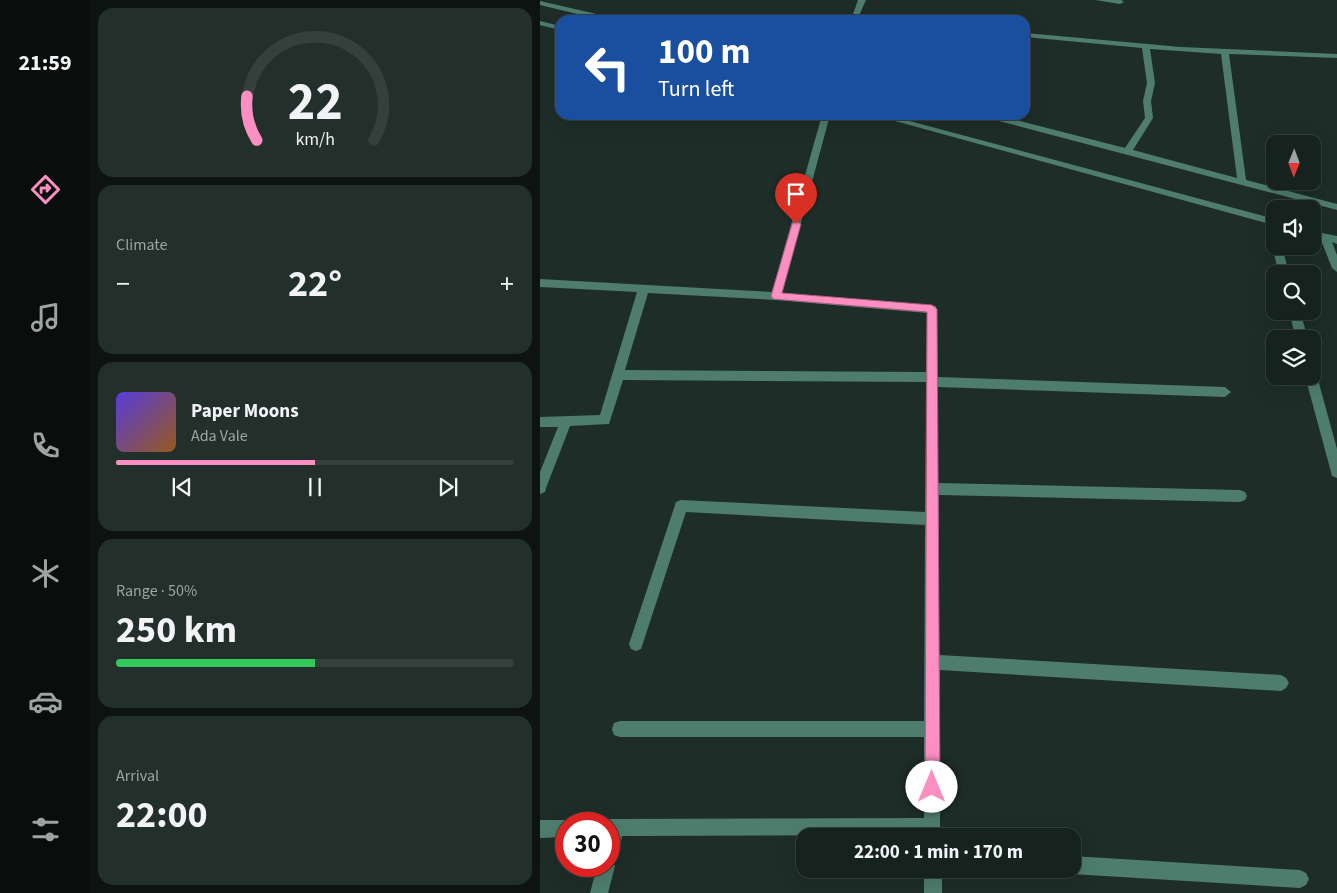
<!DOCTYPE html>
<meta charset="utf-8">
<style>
:root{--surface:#16221e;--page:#232f2b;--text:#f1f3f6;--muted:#9ea4a4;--line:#353f3c;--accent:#fc8fc1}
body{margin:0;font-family:"Source Sans 3",sans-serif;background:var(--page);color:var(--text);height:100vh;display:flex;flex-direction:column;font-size:19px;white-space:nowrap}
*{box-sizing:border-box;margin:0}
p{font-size:16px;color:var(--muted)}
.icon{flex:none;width:28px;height:28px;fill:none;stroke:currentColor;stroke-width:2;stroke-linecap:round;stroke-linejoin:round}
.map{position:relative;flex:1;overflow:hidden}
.side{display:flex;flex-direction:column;gap:8px;padding:8px;background:#0c1310;width:450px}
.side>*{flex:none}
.banner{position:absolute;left:15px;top:15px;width:475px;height:105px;border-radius:15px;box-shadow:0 5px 20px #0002,0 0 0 1px var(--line);background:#1a4fa0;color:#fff;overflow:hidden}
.needle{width:32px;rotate:181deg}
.controls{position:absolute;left:726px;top:135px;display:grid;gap:10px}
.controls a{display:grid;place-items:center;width:55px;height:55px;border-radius:10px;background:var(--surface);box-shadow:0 5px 20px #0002,0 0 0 1px var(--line);font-size:25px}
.speed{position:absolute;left:15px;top:812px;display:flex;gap:10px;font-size:25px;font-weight:700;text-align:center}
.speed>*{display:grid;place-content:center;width:65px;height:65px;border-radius:50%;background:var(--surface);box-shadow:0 5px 20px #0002,0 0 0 1px var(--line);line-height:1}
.speed .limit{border:8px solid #d22;background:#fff;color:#111}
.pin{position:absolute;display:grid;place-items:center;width:42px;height:42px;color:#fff;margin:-51px -21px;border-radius:50% 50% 50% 0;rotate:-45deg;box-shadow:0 0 5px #0007}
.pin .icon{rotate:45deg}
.me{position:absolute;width:55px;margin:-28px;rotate:0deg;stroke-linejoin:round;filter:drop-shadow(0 0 4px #0008)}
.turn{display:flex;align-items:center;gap:18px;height:105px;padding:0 20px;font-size:22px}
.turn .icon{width:65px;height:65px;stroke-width:2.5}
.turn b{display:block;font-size:35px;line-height:42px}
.big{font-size:38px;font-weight:700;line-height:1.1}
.side .tile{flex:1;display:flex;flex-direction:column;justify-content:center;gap:8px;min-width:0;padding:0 18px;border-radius:15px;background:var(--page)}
.side .dial{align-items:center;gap:0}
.dial svg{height:130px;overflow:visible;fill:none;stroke:var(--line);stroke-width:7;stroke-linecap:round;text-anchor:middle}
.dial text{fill:var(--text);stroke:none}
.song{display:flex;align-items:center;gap:15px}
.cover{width:60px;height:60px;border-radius:8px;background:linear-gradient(135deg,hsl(250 70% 55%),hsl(30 70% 35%))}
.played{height:5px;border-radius:2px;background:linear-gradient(90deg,var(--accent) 50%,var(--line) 50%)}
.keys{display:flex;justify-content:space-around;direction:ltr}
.heat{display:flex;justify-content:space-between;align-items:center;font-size:28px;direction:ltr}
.charge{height:8px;border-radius:4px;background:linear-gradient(90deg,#34c759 50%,var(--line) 0)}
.trip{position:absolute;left:256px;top:828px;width:285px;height:50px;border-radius:15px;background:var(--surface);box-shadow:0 5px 20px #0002,0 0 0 1px var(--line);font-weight:700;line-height:50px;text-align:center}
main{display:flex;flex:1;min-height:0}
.menu{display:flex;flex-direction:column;width:90px;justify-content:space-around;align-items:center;background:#090e0c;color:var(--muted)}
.menu .icon{width:35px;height:35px}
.menu .selected{color:var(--accent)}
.menu b{font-size:22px;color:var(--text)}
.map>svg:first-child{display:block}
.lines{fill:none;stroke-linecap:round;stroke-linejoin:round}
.minor{fill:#4e7d6e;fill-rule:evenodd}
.route{fill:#fc8fc1;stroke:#a45d7d}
</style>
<main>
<nav class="menu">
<b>21:59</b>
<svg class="icon selected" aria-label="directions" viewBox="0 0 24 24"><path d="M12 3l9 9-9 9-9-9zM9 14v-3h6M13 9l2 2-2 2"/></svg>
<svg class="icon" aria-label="music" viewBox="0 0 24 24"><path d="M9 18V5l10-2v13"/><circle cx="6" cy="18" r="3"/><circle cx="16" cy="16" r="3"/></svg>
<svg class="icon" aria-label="phone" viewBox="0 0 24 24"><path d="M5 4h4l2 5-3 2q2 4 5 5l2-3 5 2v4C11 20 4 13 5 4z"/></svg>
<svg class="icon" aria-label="climate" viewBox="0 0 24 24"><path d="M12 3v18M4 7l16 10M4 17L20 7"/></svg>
<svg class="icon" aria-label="car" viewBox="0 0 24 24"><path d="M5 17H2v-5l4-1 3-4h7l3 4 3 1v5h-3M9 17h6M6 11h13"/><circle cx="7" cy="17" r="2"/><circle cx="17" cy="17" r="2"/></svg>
<svg class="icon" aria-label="filters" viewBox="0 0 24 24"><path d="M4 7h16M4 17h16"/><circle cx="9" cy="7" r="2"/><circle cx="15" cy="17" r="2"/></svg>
</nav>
<section class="side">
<div class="tile dial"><svg viewBox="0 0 100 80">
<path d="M14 69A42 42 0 1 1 86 69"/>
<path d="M14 69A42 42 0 0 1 8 42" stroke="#fc8fc1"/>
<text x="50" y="56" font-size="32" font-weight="700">22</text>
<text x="50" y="72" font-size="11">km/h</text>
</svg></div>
<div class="tile"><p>Climate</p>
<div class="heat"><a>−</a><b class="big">22°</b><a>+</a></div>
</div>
<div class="tile">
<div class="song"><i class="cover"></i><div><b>Paper Moons</b><p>Ada Vale</p></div></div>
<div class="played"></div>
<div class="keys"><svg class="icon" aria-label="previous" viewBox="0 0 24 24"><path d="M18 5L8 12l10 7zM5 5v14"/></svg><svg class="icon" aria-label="pause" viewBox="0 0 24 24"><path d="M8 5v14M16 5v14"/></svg><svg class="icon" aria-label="next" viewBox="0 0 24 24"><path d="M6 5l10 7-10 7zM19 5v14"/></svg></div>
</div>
<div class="tile"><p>Range · 50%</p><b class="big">250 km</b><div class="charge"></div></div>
<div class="tile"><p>Arrival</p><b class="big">22:00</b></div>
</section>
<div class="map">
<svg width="797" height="893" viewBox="0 0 797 893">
<rect width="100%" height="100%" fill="#1e2d28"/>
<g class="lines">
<path class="minor" d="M318 0H326L317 20H311Z
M555 0H581L584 2 580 4Z
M0 1 74 18 75 20H62L0 5Z
M0 21 20 26V30L0 25Z
M485 33 641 47 797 54V58L689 54 706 180 797 204V210L444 117 443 115H457L585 148 605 118 603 101 607 83 602 48 485 37ZM610 49 681 54 697 178 593 150 613 118 611 101 615 83Z
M282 115H290L242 293 396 306 398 377 685 387 691 392 685 397 398 387V483L700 490 705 492 707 496 705 500 700 502 399 495V655L741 675 746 678 749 683 746 688 741 691 400 670V836H384L383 835 82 836 78 855 73 862 75 866 68 893H50L57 866H69V824H62L69 819 384 818V737H80L74 735 72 729 74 723 80 721H384L385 525 146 512 101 649 96 651 91 649 89 644 136 502 141 500 385 512 386 382 83 380 69 424 30 426 6 488 5 492 0 494V472L18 427H0V417L60 415 97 292 0 287V279L232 292ZM108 293 236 300 387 313 386 372 85 370Z
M333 115H347L735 219V242L730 239 726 223Z
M772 231 797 236V244L792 242 797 255V272L792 268 781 240 772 238Z
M735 243V246H742L749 274H739L732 246Z
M749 311H760L768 339H756Z
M772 372 777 376 797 449V478L792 476 791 472 765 376H772Z
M0 820H26L32 824H26V837L0 838Z
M532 856 760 870 766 873 769 879 766 885 760 888 532 874 525 869H532Z
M384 869H402V893H384Z"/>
</g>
<path class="route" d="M256 221 261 224 242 293 392 305 397 309 400 787 398 793 392 795 387 793 385 787 387 312 233 299 231 296 252 224Z"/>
</svg>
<div class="controls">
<a><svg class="needle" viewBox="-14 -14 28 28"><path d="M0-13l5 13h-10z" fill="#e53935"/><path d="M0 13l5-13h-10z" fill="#9ea4a4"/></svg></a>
<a><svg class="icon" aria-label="sound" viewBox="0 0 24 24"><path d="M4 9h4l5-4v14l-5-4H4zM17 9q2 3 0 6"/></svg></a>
<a><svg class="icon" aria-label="search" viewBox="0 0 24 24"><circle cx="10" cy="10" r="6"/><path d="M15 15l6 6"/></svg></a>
<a><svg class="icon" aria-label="layers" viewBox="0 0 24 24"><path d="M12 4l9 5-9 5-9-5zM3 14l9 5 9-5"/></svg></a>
</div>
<div class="speed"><div class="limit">30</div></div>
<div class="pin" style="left:256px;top:224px;background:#d93025"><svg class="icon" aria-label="arrive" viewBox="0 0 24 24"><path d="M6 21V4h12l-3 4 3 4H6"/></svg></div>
<svg class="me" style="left:392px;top:787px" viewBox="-20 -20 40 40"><circle r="19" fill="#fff"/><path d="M0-13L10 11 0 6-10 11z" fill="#fc8fc1"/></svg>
<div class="trip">22:00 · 1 min · 170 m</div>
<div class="banner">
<div class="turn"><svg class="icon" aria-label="left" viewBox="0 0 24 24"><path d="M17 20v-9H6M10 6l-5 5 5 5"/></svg><div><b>100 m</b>Turn left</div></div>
</div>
</div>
</main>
